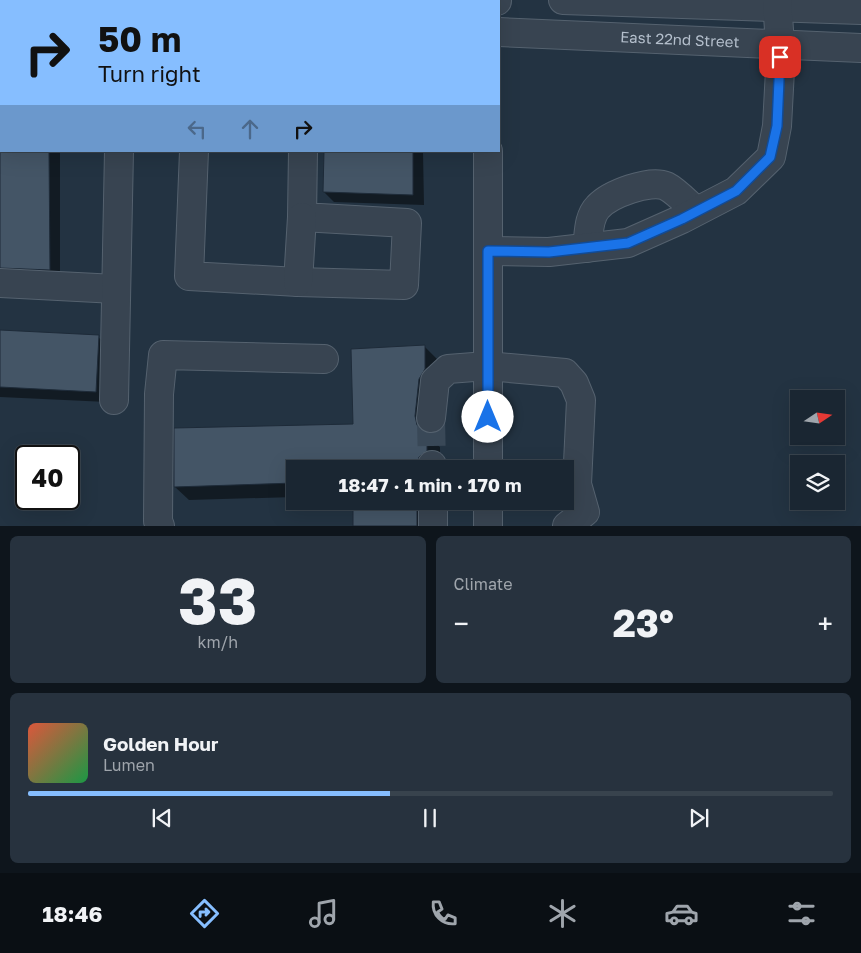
<!DOCTYPE html>
<meta charset="utf-8">
<style>
:root{--surface:#1a2632;--page:#27323e;--text:#f1f3f6;--muted:#9fa5ac;--line:#38434d;--accent:#86beff}
body{margin:0;font-family:"Golos Text",sans-serif;background:var(--page);color:var(--text);height:100vh;display:flex;flex-direction:column;font-size:19px;white-space:nowrap}
*{box-sizing:border-box;margin:0}
p{font-size:16px;color:var(--muted)}
.icon{flex:none;width:28px;height:28px;fill:none;stroke:currentColor;stroke-width:2;stroke-linecap:round;stroke-linejoin:round}
.map{position:relative;height:526px;overflow:hidden}
.drawer{display:flex;flex-direction:column;gap:10px;padding:10px;background:#0e151c;flex:1}
.drawer>*{flex:none}
.top-card{position:absolute;left:0px;top:0px;width:500px;height:152px;box-shadow:0 5px 20px #0002,0 0 0 1px var(--line);background:#86beff;color:#111;overflow:hidden}
.needle{width:32px;rotate:77deg}
.controls{position:absolute;left:790px;top:390px;display:grid;gap:10px}
.controls a{display:grid;place-items:center;width:55px;height:55px;border-radius:0px;background:var(--surface);box-shadow:0 5px 20px #0002,0 0 0 1px var(--line);font-size:25px}
.speed{position:absolute;left:15px;top:445px;display:flex;gap:10px;font-size:25px;font-weight:700;text-align:center}
.speed>*{display:grid;place-content:center;width:65px;height:65px;border-radius:50%;background:var(--surface);box-shadow:0 5px 20px #0002,0 0 0 1px var(--line);line-height:1}
.speed .limit{border:2px solid #111;border-radius:8px;background:#fff;color:#111}
.pin{position:absolute;display:grid;place-items:center;width:42px;height:42px;color:#fff;margin:-21px;border-radius:10px;box-shadow:0 2px 8px #0006}
.me{position:absolute;width:55px;margin:-28px;rotate:0deg;stroke-linejoin:round;filter:drop-shadow(0 0 4px #0008)}
.turn{display:flex;align-items:center;gap:18px;height:105px;padding:0 15px;font-size:22px}
.turn .icon{width:65px;height:65px;stroke-width:2.5}
.turn b{display:block;font-size:35px;line-height:42px}
.lanes{display:flex;align-items:center;height:48px;padding:0 15px;background:#0003;justify-content:center;gap:25px;direction:ltr}
.lanes .off{opacity:.35}
.big{font-size:38px;font-weight:700;line-height:1.1}
.drawer .card{flex:1;display:flex;flex-direction:column;justify-content:center;gap:8px;min-width:0;padding:0 18px;border-radius:8px;background:var(--page)}
.drawer .dial{align-items:center;gap:0}
.dial b{font-size:65px;line-height:1}
.song{display:flex;align-items:center;gap:15px}
.cover{width:60px;height:60px;border-radius:8px;background:linear-gradient(135deg,hsl(10 70% 55%),hsl(140 70% 35%))}
.played{height:5px;border-radius:2px;background:linear-gradient(90deg,var(--accent) 45%,var(--line) 45%)}
.keys{display:flex;justify-content:space-around;direction:ltr}
.heat{display:flex;justify-content:space-between;align-items:center;font-size:28px;direction:ltr}
.drawer .tiles{flex:1;display:grid;gap:10px;grid-template-columns:1fr 1fr}
.card:last-child{grid-column:span 2}
.trip{position:absolute;left:286px;top:460px;width:288px;height:50px;border-radius:0px;background:var(--surface);box-shadow:0 5px 20px #0002,0 0 0 1px var(--line);font-weight:700;line-height:50px;text-align:center}
.tab-bar{display:flex;height:80px;justify-content:space-around;align-items:center;background:#0a0f14;color:var(--muted)}
.tab-bar .icon{width:35px;height:35px}
.tab-bar .selected{color:var(--accent)}
.tab-bar b{font-size:22px;color:var(--text)}
.map>svg:first-child{display:block}
.shadow{fill:#0007}
.building{fill:#456;stroke:#1e2b39}
.lines{fill:none;stroke-linecap:round;stroke-linejoin:round}
.minor-tunnel{stroke:#394857;stroke-width:28;stroke-dasharray:28 14;stroke-linecap:butt}
.minor-casing{stroke:#55626f;stroke-width:30}
.minor{stroke:#384451;stroke-width:28}
.route-casing{stroke:#114b97;stroke-width:12}
.route{stroke:#1a73e8;stroke-width:9}
.labels{text-anchor:middle;stroke-width:5;stroke-linejoin:round;paint-order:stroke}
.street-label{font-size:15px;fill:#b4bfcc;stroke:#1c2937}
</style>
<div class="map">
<svg width="861" height="526" viewBox="0 0 861 526">
<rect width="100%" height="100%" fill="#233342"/>
<path class="shadow" d="M0 104H1V151H60V280L0 282Z
M325 151H423L424 205 334 202 324 192Z
M0 332 98 337 109 347 107 402 0 397Z
M424 346 438 360 428 431 430 437 440 447V464L434 469H295V497L189 500 175 487 354 425Z
M354 501H440L430 526H354Z"/>
<path class="building" d="M0 151H49L50 270 0 268Z
M324 151H413V195L323 192Z
M0 330 99 335 96 392 0 387Z
M425 345V369L419 379 415 416 417 425 421 430 427 433V451L419 457 416 469H295V483L174 487V428L353 424 351 349Z
M353 501H417V526H353Z"/>
<g class="lines">
<path class="minor-tunnel" d="M431 418 432 465"/>
<defs>
<g id="minor">
<path d="M563 0 861 10"/>
<path d="M311 1V0"/>
<path d="M497 1V0"/>
<path d="M0 12H1"/>
<path id="s1" d="M499 32 861 48"/>
<path d="M194 151 189 276 298 282 404 285 407 223 302 217 303 151"/>
<path d="M587 248C589 234 588 217 598 207 610 194 650 179 666 186 676 191 688 204 696 211"/>
<path d="M488 251 549 252 628 243 682 219 736 191 771 157 777 126 780 70V45L777 0"/>
<path d="M298 282 302 217"/>
<path d="M0 283 116 289"/>
<path d="M114 400 119 151"/>
<path d="M431 418 435 381 448 369 487 366 565 373 574 383 581 400 577 484 585 512 567 526"/>
<path d="M432 465V469"/>
<path d="M488 469V151"/>
<path d="M433 501V526"/>
<path d="M488 501V526"/>
<path d="M160 526 158 521 159 394 163 355 324 359"/>
</g>
</defs>
<use href="#minor" class="minor-casing"/>
<use href="#minor" class="minor"/>
</g>
<g class="lines">
<defs>
<path id="route" d="M488 417V251L549 252 628 243 682 219 736 191 770 157 777 126 780 57"/>
</defs>
<use href="#route" class="route-casing"/>
<use href="#route" class="route"/>
</g>
<g class="labels">
<g class="street-label">
<text dy="5" stroke="none"><textPath href="#s1" startOffset="181">East 22nd Street</textPath></text>
</g>
</g>
</svg>
<div class="controls">
<a><svg class="needle" viewBox="-14 -14 28 28"><path d="M0-13l5 13h-10z" fill="#e53935"/><path d="M0 13l5-13h-10z" fill="#9fa5ac"/></svg></a>
<a><svg class="icon" aria-label="layers" viewBox="0 0 24 24"><path d="M12 4l9 5-9 5-9-5zM3 14l9 5 9-5"/></svg></a>
</div>
<div class="speed"><div class="limit">40</div></div>
<div class="pin" style="left:780px;top:57px;background:#d93025"><svg class="icon" aria-label="arrive" viewBox="0 0 24 24"><path d="M6 21V4h12l-3 4 3 4H6"/></svg></div>
<svg class="me" style="left:488px;top:417px" viewBox="-20 -20 40 40"><circle r="19" fill="#fff"/><path d="M0-13L10 11 0 6-10 11z" fill="#1a73e8"/></svg>
<div class="trip">18:47 · 1 min · 170 m</div>
<div class="top-card">
<div class="turn"><svg class="icon" aria-label="right" viewBox="0 0 24 24"><path d="M7 20v-9h11M14 6l5 5-5 5"/></svg><div><b>50 m</b>Turn right</div></div>
<div class="lanes"><svg class="icon off" aria-label="left" viewBox="0 0 24 24"><path d="M17 20v-9H6M10 6l-5 5 5 5"/></svg><svg class="icon off" aria-label="ahead" viewBox="0 0 24 24"><path d="M12 20V5M6 11l6-6 6 6"/></svg><svg class="icon" aria-label="right" viewBox="0 0 24 24"><path d="M7 20v-9h11M14 6l5 5-5 5"/></svg></div>
</div>
</div>
<section class="drawer">
<div class="tiles">
<div class="card dial"><b>33</b><p>km/h</p></div>
<div class="card"><p>Climate</p>
<div class="heat"><a>−</a><b class="big">23°</b><a>+</a></div>
</div>
<div class="card">
<div class="song"><i class="cover"></i><div><b>Golden Hour</b><p>Lumen</p></div></div>
<div class="played"></div>
<div class="keys"><svg class="icon" aria-label="previous" viewBox="0 0 24 24"><path d="M18 5L8 12l10 7zM5 5v14"/></svg><svg class="icon" aria-label="pause" viewBox="0 0 24 24"><path d="M8 5v14M16 5v14"/></svg><svg class="icon" aria-label="next" viewBox="0 0 24 24"><path d="M6 5l10 7-10 7zM19 5v14"/></svg></div>
</div>
</div>
</section>
<nav class="tab-bar">
<b>18:46</b>
<svg class="icon selected" aria-label="directions" viewBox="0 0 24 24"><path d="M12 3l9 9-9 9-9-9zM9 14v-3h6M13 9l2 2-2 2"/></svg>
<svg class="icon" aria-label="music" viewBox="0 0 24 24"><path d="M9 18V5l10-2v13"/><circle cx="6" cy="18" r="3"/><circle cx="16" cy="16" r="3"/></svg>
<svg class="icon" aria-label="phone" viewBox="0 0 24 24"><path d="M5 4h4l2 5-3 2q2 4 5 5l2-3 5 2v4C11 20 4 13 5 4z"/></svg>
<svg class="icon" aria-label="climate" viewBox="0 0 24 24"><path d="M12 3v18M4 7l16 10M4 17L20 7"/></svg>
<svg class="icon" aria-label="car" viewBox="0 0 24 24"><path d="M5 17H2v-5l4-1 3-4h7l3 4 3 1v5h-3M9 17h6M6 11h13"/><circle cx="7" cy="17" r="2"/><circle cx="17" cy="17" r="2"/></svg>
<svg class="icon" aria-label="filters" viewBox="0 0 24 24"><path d="M4 7h16M4 17h16"/><circle cx="9" cy="7" r="2"/><circle cx="15" cy="17" r="2"/></svg>
</nav>
